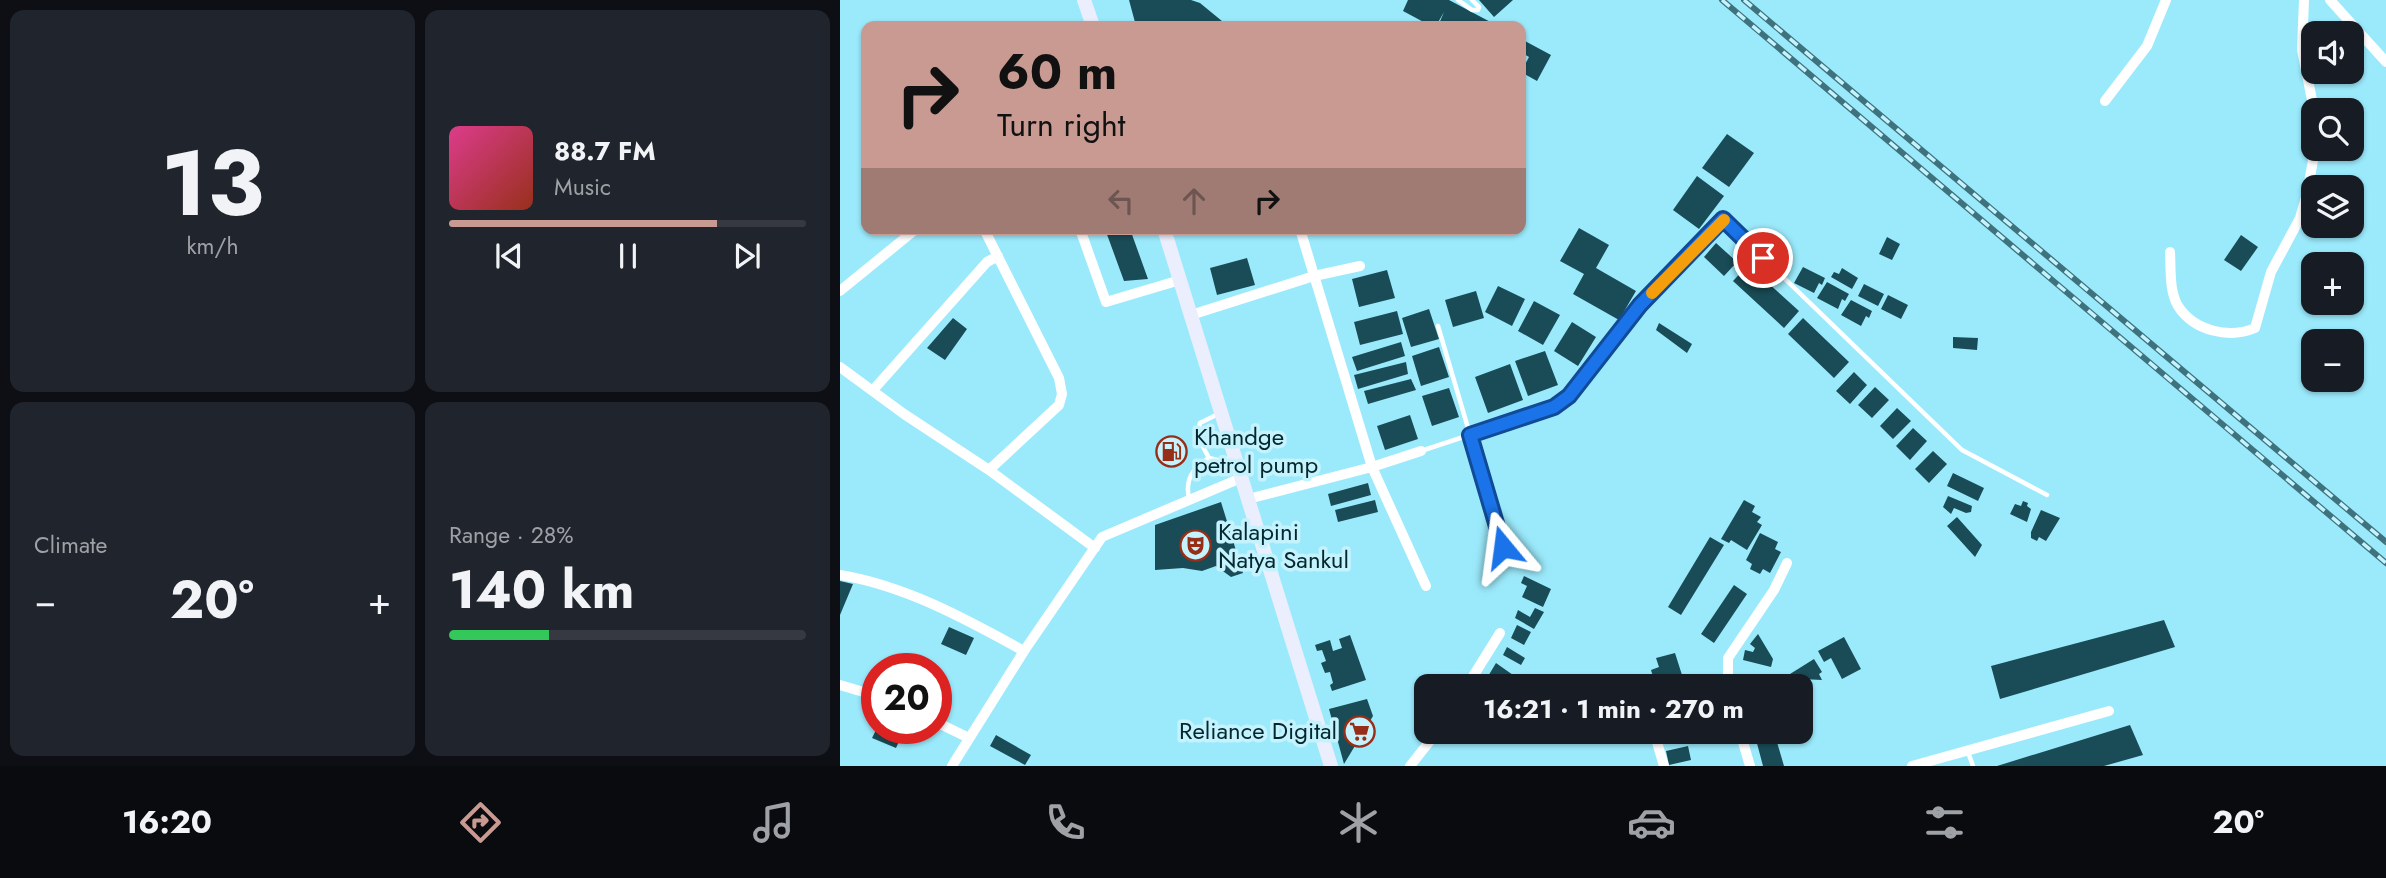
<!DOCTYPE html>
<meta charset="utf-8">
<style>
:root{--surface:#171b24;--page:#20242c;--text:#f1f3f6;--muted:#9ea1a6;--line:#363941;--accent:#c89a92}
body{margin:0;font-family:Jost,sans-serif;background:var(--page);color:var(--text);height:100vh;display:flex;flex-direction:column;font-size:26px;white-space:nowrap}
*{box-sizing:border-box;margin:0}
p{font-size:23px;color:var(--muted)}
.icon{flex:none;width:38px;height:38px;fill:none;stroke:currentColor;stroke-width:2;stroke-linecap:round;stroke-linejoin:round}
.map{position:relative;flex:1;overflow:hidden}
.sheet{display:flex;flex-direction:column;gap:10px;padding:10px;background:#0d0f14;width:840px}
.sheet>*{flex:none}
.banner{position:absolute;left:21px;top:21px;width:665px;height:214px;border-radius:14px;box-shadow:0 2px 5px #0004;background:#c89a92;color:#111;overflow:hidden}
.controls{position:absolute;left:1461px;top:21px;display:grid;gap:14px}
.controls a{display:grid;place-items:center;width:63px;height:63px;border-radius:14px;background:var(--surface);box-shadow:0 2px 5px #0004;font-size:35px}
.speed{position:absolute;left:21px;top:653px;display:flex;gap:14px;font-size:35px;font-weight:700;text-align:center}
.speed>*{display:grid;place-content:center;width:91px;height:91px;border-radius:50%;background:var(--surface);box-shadow:0 2px 5px #0004;line-height:1}
.speed .limit{border:10px solid #d22;background:#fff;color:#111}
.pin{position:absolute;display:grid;place-items:center;width:60px;height:60px;color:#fff;margin:-30px;border:4px solid #fff;border-radius:50%;box-shadow:0 2px 7px #0007}
.me{position:absolute;width:77px;margin:-38px;rotate:344deg;stroke-linejoin:round;filter:drop-shadow(0 0 5px #0008)}
.turn{display:flex;align-items:center;gap:24px;height:147px;padding:0 21px;font-size:32px}
.turn .icon{width:91px;height:91px;stroke-width:2.5}
.turn b{display:block;font-size:49px;line-height:60px}
.lanes{display:flex;align-items:center;height:66px;padding:0 21px;background:#0003;justify-content:center;gap:35px;direction:ltr}
.lanes .off{opacity:.35}
.big{font-size:52px;font-weight:700;line-height:1.1}
.sheet .tile{flex:1;display:flex;flex-direction:column;justify-content:center;gap:10px;min-width:0;padding:0 24px;border-radius:14px;background:var(--page)}
.sheet .dial{align-items:center;gap:0}
.dial b{font-size:91px;line-height:1}
.song{display:flex;align-items:center;gap:21px}
.cover{width:84px;height:84px;border-radius:10px;background:linear-gradient(135deg,hsl(330 70% 55%),hsl(10 70% 35%))}
.played{height:7px;border-radius:4px;background:linear-gradient(90deg,var(--accent) 75%,var(--line) 75%)}
.keys{display:flex;justify-content:space-around;direction:ltr}
.heat{display:flex;justify-content:space-between;align-items:center;font-size:38px;direction:ltr}
.charge{height:10px;border-radius:5px;background:linear-gradient(90deg,#34c759 28%,var(--line) 0)}
.sheet .tiles{flex:1;display:grid;gap:10px;grid-template-columns:repeat(2,1fr)}
.trip{position:absolute;left:574px;top:674px;width:399px;height:70px;border-radius:14px;background:var(--surface);box-shadow:0 2px 5px #0004;font-weight:700;line-height:70px;text-align:center}
.menu{display:flex;height:112px;justify-content:space-around;align-items:center;background:#090b0e;color:var(--muted)}
.menu .icon{width:49px;height:49px}
.menu .on{color:var(--accent)}
.menu b{font-size:32px;color:var(--text)}
main{display:flex;flex:1;min-height:0}
.map>svg:first-child{display:block}
.building{fill:#194c57}
.lines{fill:none;stroke-linecap:round;stroke-linejoin:round}
.lane{stroke:#fff;stroke-width:4.5}
.street{stroke:#fff;stroke-width:10}
.secondary{stroke:#ebeefc;stroke-width:14}
.rail-casing{stroke:#3e737e;stroke-width:6}
.rail{stroke:#c4f2fd;stroke-width:3.5;stroke-dasharray:10;stroke-linecap:butt}
.route-casing{stroke:#114b97;stroke-width:18}
.route{stroke:#1a73e8;stroke-width:12}
.slow{stroke:#f59e0b;stroke-width:12}
.labels{text-anchor:middle;stroke-width:7;stroke-linejoin:round;paint-order:stroke}
.poi-label{font-size:24px;fill:#03272e;stroke:#c4f2fd;text-anchor:start}
</style>
<main>
<section class="sheet">
<div class="tiles">
<div class="tile dial"><b>13</b><p>km/h</p></div>
<div class="tile">
<div class="song"><i class="cover"></i><div><b>88.7 FM</b><p>Music</p></div></div>
<div class="played"></div>
<div class="keys"><svg class="icon" aria-label="previous" viewBox="0 0 24 24"><path d="M18 5L8 12l10 7zM5 5v14"/></svg><svg class="icon" aria-label="pause" viewBox="0 0 24 24"><path d="M8 5v14M16 5v14"/></svg><svg class="icon" aria-label="next" viewBox="0 0 24 24"><path d="M6 5l10 7-10 7zM19 5v14"/></svg></div>
</div>
<div class="tile"><p>Climate</p>
<div class="heat"><a>−</a><b class="big">20°</b><a>+</a></div>
</div>
<div class="tile"><p>Range · 28%</p><b class="big">140 km</b><div class="charge"></div></div>
</div>
</section>
<div class="map">
<svg width="1546" height="766" viewBox="0 0 1546 766">
<rect width="100%" height="100%" fill="#9beafc"/>
<path class="building" d="M289 0H351L360 3 388 26H296Z
M568 0H609L658 26H598L604 12 596 26H591L563 11Z
M639 0H673L654 17Z
M681 39 711 55 697 81 681 72 689 57 681 52Z
M887 134 914 153 889 187 862 168Z
M857 176 884 196 859 229 833 210Z
M739 228 769 245 756 268 796 291 779 320 733 294 744 274 720 261Z
M265 229H290L308 279 284 281Z
M1401 235 1418 247 1401 271 1384 260Z
M1047 237 1060 244 1052 260 1039 254Z
M876 243 897 262 884 276 864 257Z
M407 258 415 285 377 295 370 268Z
M908 265 959 311 944 328 893 281Z
M963 267 985 278 982 285 979 283 974 293 954 283Z
M1002 268 1018 278 1012 289 991 277 994 272 999 274Z
M547 270 555 298 519 307 512 279Z
M987 282 1009 294 1005 301 1002 299 998 309 977 298Z
M1024 284 1044 294 1038 306 1018 296Z
M658 286 685 299 672 326 645 312Z
M636 291 644 318 613 327 605 300Z
M1048 295 1068 305 1061 319 1041 309Z
M1011 300 1032 311 1029 318 1026 316 1021 326 1001 315Z
M694 301 720 315 703 345 678 331Z
M589 309 599 339 571 347 562 318Z
M557 311 563 334 520 345 514 322Z
M113 318 127 329 105 360 87 348Z
M963 318 1009 362 994 378 948 334Z
M732 322 756 337 738 366 714 351Z
M819 323 852 344 847 353 816 330Z
M1113 337 1138 338 1137 350 1113 348Z
M561 342 565 356 517 371 512 357Z
M599 347 609 377 581 386 572 356Z
M705 351 718 385 688 396 675 361Z
M566 362 568 374 518 389 514 375Z
M670 364 683 400 648 413 635 377Z
M1014 372 1027 385 1010 404 996 391Z
M571 379 576 390 528 404 524 391Z
M1035 387 1049 400 1032 418 1018 405Z
M609 388 619 417 592 426 582 396Z
M1057 408 1071 421 1053 439 1040 426Z
M570 415 578 439 545 450 537 426Z
M1073 428 1087 441 1070 460 1056 446Z
M1093 451 1107 464 1089 483 1075 469Z
M1113 473 1144 488 1138 501 1107 486Z
M528 483 531 495 491 506 488 494Z
M1108 496 1132 506 1131 512 1126 513 1114 508 1111 514 1103 507Z
M535 500 538 512 498 522 495 510Z
M904 500 915 506 912 512 921 517 917 522 922 525 907 550 891 540 889 543 881 539Z
M1183 501 1188 503 1187 506 1191 509 1187 522 1170 514 1175 504 1181 506Z
M381 502 403 573 391 577 376 566 362 571 343 568 315 570V525Z
M1201 510 1220 518 1206 541 1199 537 1197 541 1191 538V532Z
M1117 517 1142 545 1135 557 1107 526Z
M920 533 938 542 935 549 941 552 930 573 923 569 920 574 910 569 912 564 906 560Z
M870 537 884 545 841 615 828 607Z
M684 576 711 589 703 607 682 597 687 586 681 583Z
M0 581 13 584 0 615Z
M894 585 907 594 874 643 861 634Z
M695 608 704 612 694 629 675 618 678 610 690 617Z
M1324 620 1335 647 1160 699 1151 666Z
M677 625 691 632 684 645 671 638Z
M109 627 134 638 126 655 101 644Z
M918 634 933 659 931 667 903 660 905 650 913 652 915 648 910 644Z
M510 635 526 680 492 691 490 685 493 683 490 672 485 673 481 663 486 661 482 650 477 651 475 645 490 640 493 651 502 648 499 639Z
M1004 637 1021 669 1002 679 991 658 984 662 978 651Z
M667 647 685 658 681 665 663 655Z
M835 653 842 675 815 683 811 670 819 667 816 658Z
M974 659 982 672 979 674 982 680 962 679 950 674Z
M656 663 673 675 665 686H659L647 678Z
M527 699 533 716 504 764 489 709Z
M1290 725 1303 755 1264 766H1157Z
M37 728H65L56 748 32 738Z
M914 732H934L944 766H923Z
M156 735 191 755 185 765 150 746Z
M848 746 851 760 829 765 826 751Z"/>
<g class="lines">
<path class="lane" d="M618 0 632 10H638L639 7 632 0
M598 326 663 547
M378 414 360 423 357 436 369 458 381 461 391 458
M581 451 714 407 729 395 800 305 883 219 1122 450 1207 495
M349 499C345 479 352 469 369 458
M1128 752 1133 766"/>
<path class="street" d="M1464 0 1462 50 1474 110
M1490 0 1546 62
M1265 101 1307 46 1326 0
M144 229 219 378 222 394 219 405 149 470
M240 229 266 302 340 280
M460 229 532 467 586 586
M1330 252C1331 269 1329 291 1338 306 1354 331 1389 339 1415 328L1431 272 1460 218 1467 194 1475 149
M0 291 76 229
M351 315 474 276 520 266
M0 367 64 414 149 470 255 548
M34 389 147 262 158 256
M408 499 532 467 581 451
M0 575C66 586 126 619 184 651
M0 685 37 696
M627 686 660 633
M888 686V658L934 590 947 563
M96 722 129 738
M814 732 824 766
M900 732 910 766
M112 766 184 651 262 537 401 478
M570 766 597 732
M1072 766 1269 711"/>
<path class="secondary" d="M244 0 253 26
M324 229 491 766"/>
<defs>
<path id="rail" d="M882 0 1546 563
M904 0 1546 542"/>
</defs>
<use href="#rail" class="rail-casing"/>
<use href="#rail" class="rail"/>
</g>
<g class="lines">
<defs>
<path id="route" d="M663 547 630 435 714 407 729 396 800 305 883 219 923 258"/>
</defs>
<use href="#route" class="route-casing"/>
<use href="#route" class="route"/>
<path class="slow" d="M812 293 884 220"/>
</g>
<defs>
<symbol id="fuel-ring" viewBox="-11 -11 22 22"><circle r="9.5" fill="#c4f2fd" stroke="#972e18" stroke-width="1.5"/><path d="M-5.5-6h7V0h2V4h1.3V-2.5L3-4.5l.8-.8L6-3V5H2.5V1h-1V6h-7ZM-4.2-4.7v3.2H.2V-4.7Z" fill="#972e18"/></symbol>
<symbol id="theatre-ring" viewBox="-11 -11 22 22"><circle r="9.5" fill="#c4f2fd" stroke="#972e18" stroke-width="1.5"/><path d="M-5-5.5Q0-4 5-5.5V0Q5 5 0 6Q-5 5-5 0ZM-3.3-2.5H-1v1.5H-3.3ZM1-2.5H3.3v1.5H1ZM-2.8 1Q0 5.5 2.8 1Z" fill="#972e18"/></symbol>
<symbol id="supermarket-ring" viewBox="-11 -11 22 22"><circle r="9.5" fill="#c4f2fd" stroke="#972e18" stroke-width="1.5"/><path d="M-6-5.5h2.5l.6 2H6L4.5 2H-2.5L-4.4-4H-6ZM-1.5 3.2a1.3 1.3 0 1 0 .1 0ZM3 3.2a1.3 1.3 0 1 0 .1 0Z" fill="#972e18"/></symbol>
</defs>
<g fill-rule="evenodd">
<use href="#fuel-ring" x="314" y="434" width="35" height="35"/>
<use href="#theatre-ring" x="338" y="528" width="35" height="35"/>
<use href="#supermarket-ring" x="502" y="714" width="35" height="35"/>
</g>
<g class="labels">
<g class="poi-label">
<text x="354" y="445">Khandge<tspan x="354" dy="28">petrol pump</tspan></text>
<text x="378" y="540">Kalapini<tspan x="378" dy="28">Natya Sankul</tspan></text>
<text x="497" y="739" text-anchor="end">Reliance Digital</text>
</g>
</g>
</svg>
<div class="controls">
<a><svg class="icon" aria-label="sound" viewBox="0 0 24 24"><path d="M4 9h4l5-4v14l-5-4H4zM17 9q2 3 0 6"/></svg></a>
<a><svg class="icon" aria-label="search" viewBox="0 0 24 24"><circle cx="10" cy="10" r="6"/><path d="M15 15l6 6"/></svg></a>
<a><svg class="icon" aria-label="layers" viewBox="0 0 24 24"><path d="M12 4l9 5-9 5-9-5zM3 14l9 5 9-5"/></svg></a>
<a>+</a>
<a>−</a>
</div>
<div class="speed"><div class="limit">20</div></div>
<div class="pin" style="left:923px;top:258px;background:#d93025"><svg class="icon" aria-label="arrive" viewBox="0 0 24 24"><path d="M6 21V4h12l-3 4 3 4H6"/></svg></div>
<svg class="me" style="left:663px;top:547px" viewBox="-20 -20 40 40"><path d="M0-17L14 15 0 8-14 15z" fill="#1a73e8" stroke="#fff" stroke-width="4"/></svg>
<div class="trip">16:21 · 1 min · 270 m</div>
<div class="banner">
<div class="turn"><svg class="icon" aria-label="right" viewBox="0 0 24 24"><path d="M7 20v-9h11M14 6l5 5-5 5"/></svg><div><b>60 m</b>Turn right</div></div>
<div class="lanes"><svg class="icon off" aria-label="left" viewBox="0 0 24 24"><path d="M17 20v-9H6M10 6l-5 5 5 5"/></svg><svg class="icon off" aria-label="ahead" viewBox="0 0 24 24"><path d="M12 20V5M6 11l6-6 6 6"/></svg><svg class="icon" aria-label="right" viewBox="0 0 24 24"><path d="M7 20v-9h11M14 6l5 5-5 5"/></svg></div>
</div>
</div>
</main>
<nav class="menu">
<b>16:20</b>
<svg class="icon on" aria-label="directions" viewBox="0 0 24 24"><path d="M12 3l9 9-9 9-9-9zM9 14v-3h6M13 9l2 2-2 2"/></svg>
<svg class="icon" aria-label="music" viewBox="0 0 24 24"><path d="M9 18V5l10-2v13"/><circle cx="6" cy="18" r="3"/><circle cx="16" cy="16" r="3"/></svg>
<svg class="icon" aria-label="phone" viewBox="0 0 24 24"><path d="M5 4h4l2 5-3 2q2 4 5 5l2-3 5 2v4C11 20 4 13 5 4z"/></svg>
<svg class="icon" aria-label="climate" viewBox="0 0 24 24"><path d="M12 3v18M4 7l16 10M4 17L20 7"/></svg>
<svg class="icon" aria-label="car" viewBox="0 0 24 24"><path d="M5 17H2v-5l4-1 3-4h7l3 4 3 1v5h-3M9 17h6M6 11h13"/><circle cx="7" cy="17" r="2"/><circle cx="17" cy="17" r="2"/></svg>
<svg class="icon" aria-label="filters" viewBox="0 0 24 24"><path d="M4 7h16M4 17h16"/><circle cx="9" cy="7" r="2"/><circle cx="15" cy="17" r="2"/></svg>
<b>20°</b>
</nav>
